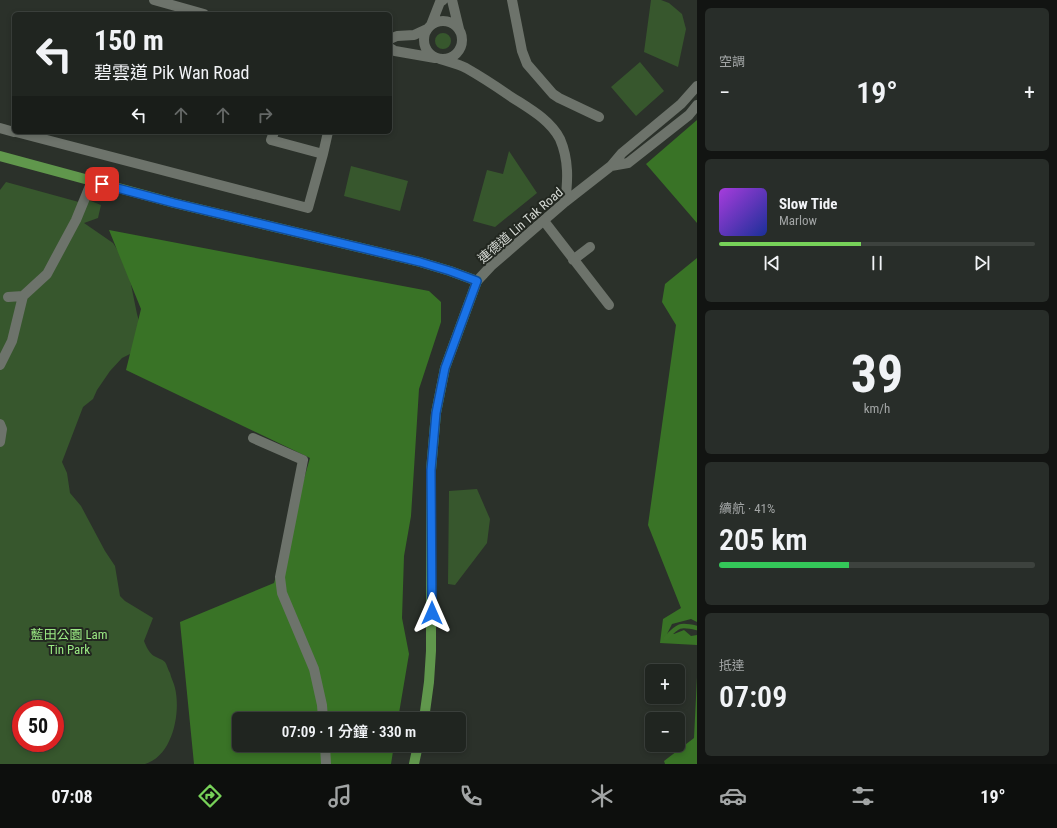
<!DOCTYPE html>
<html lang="zh-TW">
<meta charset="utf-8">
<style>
:root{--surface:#202520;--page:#282d29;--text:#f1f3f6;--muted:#a2a5a5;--line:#3d423e;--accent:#77d259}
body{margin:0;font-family:"Roboto Condensed","Noto Sans TC",sans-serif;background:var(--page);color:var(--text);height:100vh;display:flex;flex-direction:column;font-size:15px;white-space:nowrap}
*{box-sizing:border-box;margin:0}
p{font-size:13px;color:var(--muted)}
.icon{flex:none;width:22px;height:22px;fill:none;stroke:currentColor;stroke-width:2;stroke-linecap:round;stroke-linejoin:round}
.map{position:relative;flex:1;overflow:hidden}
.panel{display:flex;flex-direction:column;gap:8px;padding:8px;background:#121412;width:360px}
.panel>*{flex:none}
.top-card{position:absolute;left:12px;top:12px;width:380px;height:122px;border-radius:6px;box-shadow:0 2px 6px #0003,0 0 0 1px var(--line);background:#202520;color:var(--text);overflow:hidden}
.tools{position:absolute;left:645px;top:664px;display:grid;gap:8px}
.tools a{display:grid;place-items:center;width:40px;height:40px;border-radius:6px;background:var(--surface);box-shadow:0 2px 6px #0003,0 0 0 1px var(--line);font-size:20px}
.speed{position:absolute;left:12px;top:700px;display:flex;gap:8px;font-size:20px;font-weight:700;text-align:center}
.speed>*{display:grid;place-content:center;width:52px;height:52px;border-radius:50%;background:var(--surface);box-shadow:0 2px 6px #0003,0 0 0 1px var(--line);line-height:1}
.speed .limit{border:6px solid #d22;background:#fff;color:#111}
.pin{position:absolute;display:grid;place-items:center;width:34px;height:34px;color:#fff;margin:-17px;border-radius:8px;box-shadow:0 2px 6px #0006}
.me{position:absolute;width:44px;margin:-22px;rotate:0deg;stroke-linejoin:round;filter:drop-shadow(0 0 3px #0008)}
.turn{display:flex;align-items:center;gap:14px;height:84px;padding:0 16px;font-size:18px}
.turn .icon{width:52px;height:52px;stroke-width:2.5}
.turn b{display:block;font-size:28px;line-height:34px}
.lanes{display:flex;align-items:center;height:38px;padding:0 16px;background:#0003;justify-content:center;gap:20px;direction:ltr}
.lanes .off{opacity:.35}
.big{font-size:30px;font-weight:600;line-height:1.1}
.panel .card{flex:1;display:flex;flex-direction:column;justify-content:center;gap:6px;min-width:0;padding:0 14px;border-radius:6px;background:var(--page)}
.panel .dial{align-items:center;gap:0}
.dial b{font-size:52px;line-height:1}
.song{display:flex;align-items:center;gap:12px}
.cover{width:48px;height:48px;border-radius:6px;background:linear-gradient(135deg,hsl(280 70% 55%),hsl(230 70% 35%))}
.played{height:4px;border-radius:2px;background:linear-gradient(90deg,var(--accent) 45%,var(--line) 45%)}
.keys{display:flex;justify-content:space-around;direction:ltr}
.heat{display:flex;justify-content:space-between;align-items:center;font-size:22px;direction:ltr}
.charge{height:6px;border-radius:3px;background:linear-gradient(90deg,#34c759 41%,var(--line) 0)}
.trip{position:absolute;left:232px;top:712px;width:234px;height:40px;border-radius:6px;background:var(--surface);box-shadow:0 2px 6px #0003,0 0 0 1px var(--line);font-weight:600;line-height:40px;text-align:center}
.menu{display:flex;height:64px;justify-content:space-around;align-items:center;background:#0d0f0d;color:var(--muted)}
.menu .icon{width:28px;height:28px}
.menu .on{color:var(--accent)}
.menu b{font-size:18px;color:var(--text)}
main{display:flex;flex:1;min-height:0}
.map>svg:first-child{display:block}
.green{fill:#37572d;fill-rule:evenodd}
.forest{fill:#397326}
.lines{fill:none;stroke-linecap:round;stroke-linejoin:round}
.stream{stroke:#3b7427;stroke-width:4.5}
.minor{stroke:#6d736b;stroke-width:10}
.major{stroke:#60974c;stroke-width:10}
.route-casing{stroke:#114b97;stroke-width:10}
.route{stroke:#1a73e8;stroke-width:7}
.labels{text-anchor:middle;stroke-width:4;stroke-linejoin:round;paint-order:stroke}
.street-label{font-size:13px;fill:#d6dad5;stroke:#222720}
.park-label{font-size:13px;fill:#9ae983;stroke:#222720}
</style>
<main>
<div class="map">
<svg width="697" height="764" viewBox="0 0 697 764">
<rect width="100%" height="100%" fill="#2b312a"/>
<path class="green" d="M651 0H661L669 3 682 14 686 29 678 67 644 52Z
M435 41a8 8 0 1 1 16 0a8 8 0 1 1-16 0Z
M640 62 664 91 636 116 611 87Z
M509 151 537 193 495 227 473 221 487 170 503 174Z
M351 166 408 181 400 211 344 196Z
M6 182 86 204 88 200 101 205 98 218 84 223 113 243 127 265 137 314 142 332 130 354 122 358 110 371 97 390 93 399 83 407 62 462 67 473 70 493 81 506 105 551 115 566 120 596 125 601 153 618 144 641C146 646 149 653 154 656 157 658 162 659 165 662 167 665 168 670 170 673 171 678 174 683 175 688 181 712 173 756 145 764H0V190ZM21 709H55V743H21Z
M477 489 490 519 487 543 455 585 448 584 449 491Z"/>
<path class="forest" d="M697 120V223L646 164Z
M109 230 429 291 441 302V322L419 389 411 516 404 556 402 618 409 654 398 719H239V745H394L391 764H194L180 622 274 583 310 458 126 370 141 309Z
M697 258V622L691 619 672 624 667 634H674L684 630 691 636 697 635V645L660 643 663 619 681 608 648 525 676 325 662 302 665 284Z
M697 677V764H665L664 761 694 738Z"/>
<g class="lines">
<path class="stream" d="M666 638C678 625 680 624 697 628"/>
<path class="minor" d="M154 0 204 14
M452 0 459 29
M512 0 522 51 527 64 553 94 559 98 599 117
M424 40a19 19 0 1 1 38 0a19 19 0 1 1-38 0Z
M431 25 440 2 443 0
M390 39 397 36 414 35 427 29
M390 48 395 51 435 58
M440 59C449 62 458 64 466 68 480 76 494 85 507 94 526 107 549 118 560 139 569 160 568 181 565 202
M0 128 14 132
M16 132 308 208 323 154
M274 132 271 140 323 154 328 132
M611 166 628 163 689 115 697 105
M544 221 609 305
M573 260 590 247
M477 281 491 266 565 202 611 166 622 153 681 104 697 86
M8 297 23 296 47 274 76 220 92 181
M0 365 12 341 23 296
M0 424 2 429 0 442
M253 438 303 460 280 577 282 593 314 669 322 705 323 719
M325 745 326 764"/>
<path class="major" d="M0 156 174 203 420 262 450 271 477 281 445 368 436 413 431 470V651L429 682 424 719
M414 764 418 745"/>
</g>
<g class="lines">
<defs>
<path id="route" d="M102 184 174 203 420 262 450 271 477 281 445 368 436 413 431 470 432 613"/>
</defs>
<use href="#route" class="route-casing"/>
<use href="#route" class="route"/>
</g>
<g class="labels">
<g class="street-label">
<text transform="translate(520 225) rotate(-41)" y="5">連德道 Lin Tak Road</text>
</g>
<g class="park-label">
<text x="69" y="639">藍田公園 Lam<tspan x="69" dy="15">Tin Park</tspan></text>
</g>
</g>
</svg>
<div class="tools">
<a>+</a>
<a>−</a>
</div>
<div class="speed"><div class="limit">50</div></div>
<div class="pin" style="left:102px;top:184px;background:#d93025"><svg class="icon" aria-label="arrive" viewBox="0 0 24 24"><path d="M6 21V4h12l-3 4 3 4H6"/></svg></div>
<svg class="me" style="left:432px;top:613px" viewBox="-20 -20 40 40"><path d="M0-17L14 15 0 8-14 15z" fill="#1a73e8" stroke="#fff" stroke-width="4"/></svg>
<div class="trip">07:09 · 1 分鐘 · 330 m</div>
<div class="top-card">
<div class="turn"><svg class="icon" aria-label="left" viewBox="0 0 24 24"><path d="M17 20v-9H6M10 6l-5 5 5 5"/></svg><div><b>150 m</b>碧雲道 Pik Wan Road</div></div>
<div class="lanes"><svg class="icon" aria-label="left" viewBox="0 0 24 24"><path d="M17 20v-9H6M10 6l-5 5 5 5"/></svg><svg class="icon off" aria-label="ahead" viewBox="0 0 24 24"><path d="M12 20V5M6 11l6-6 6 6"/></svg><svg class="icon off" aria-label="ahead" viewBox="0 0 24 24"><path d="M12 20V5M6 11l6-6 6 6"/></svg><svg class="icon off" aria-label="right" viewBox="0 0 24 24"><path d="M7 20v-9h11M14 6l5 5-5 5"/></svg></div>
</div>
</div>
<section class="panel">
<div class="card"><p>空調</p>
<div class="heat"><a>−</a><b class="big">19°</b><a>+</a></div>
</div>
<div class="card">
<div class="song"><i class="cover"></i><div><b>Slow Tide</b><p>Marlow</p></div></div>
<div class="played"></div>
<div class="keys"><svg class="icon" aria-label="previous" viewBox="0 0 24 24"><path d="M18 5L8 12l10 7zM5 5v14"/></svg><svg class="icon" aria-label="pause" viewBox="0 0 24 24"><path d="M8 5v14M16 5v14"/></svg><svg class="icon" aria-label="next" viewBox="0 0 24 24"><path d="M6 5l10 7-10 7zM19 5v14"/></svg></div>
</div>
<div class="card dial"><b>39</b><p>km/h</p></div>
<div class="card"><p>續航 · 41%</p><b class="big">205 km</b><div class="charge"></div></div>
<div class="card"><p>抵達</p><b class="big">07:09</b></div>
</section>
</main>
<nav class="menu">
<b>07:08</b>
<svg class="icon on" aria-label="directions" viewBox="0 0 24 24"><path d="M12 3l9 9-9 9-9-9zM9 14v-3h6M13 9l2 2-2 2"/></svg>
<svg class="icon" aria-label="music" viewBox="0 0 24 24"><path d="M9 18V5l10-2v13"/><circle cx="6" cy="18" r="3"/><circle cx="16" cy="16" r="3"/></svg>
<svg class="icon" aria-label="phone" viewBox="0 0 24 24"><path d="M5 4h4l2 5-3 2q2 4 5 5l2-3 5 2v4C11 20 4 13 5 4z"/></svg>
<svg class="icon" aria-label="climate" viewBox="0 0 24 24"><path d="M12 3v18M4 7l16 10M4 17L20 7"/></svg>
<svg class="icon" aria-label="car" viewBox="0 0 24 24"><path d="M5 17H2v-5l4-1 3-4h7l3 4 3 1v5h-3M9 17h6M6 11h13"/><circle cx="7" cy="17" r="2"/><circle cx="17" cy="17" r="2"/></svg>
<svg class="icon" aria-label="filters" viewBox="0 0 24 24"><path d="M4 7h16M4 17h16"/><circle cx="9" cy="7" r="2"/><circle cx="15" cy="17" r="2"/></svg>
<b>19°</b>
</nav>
